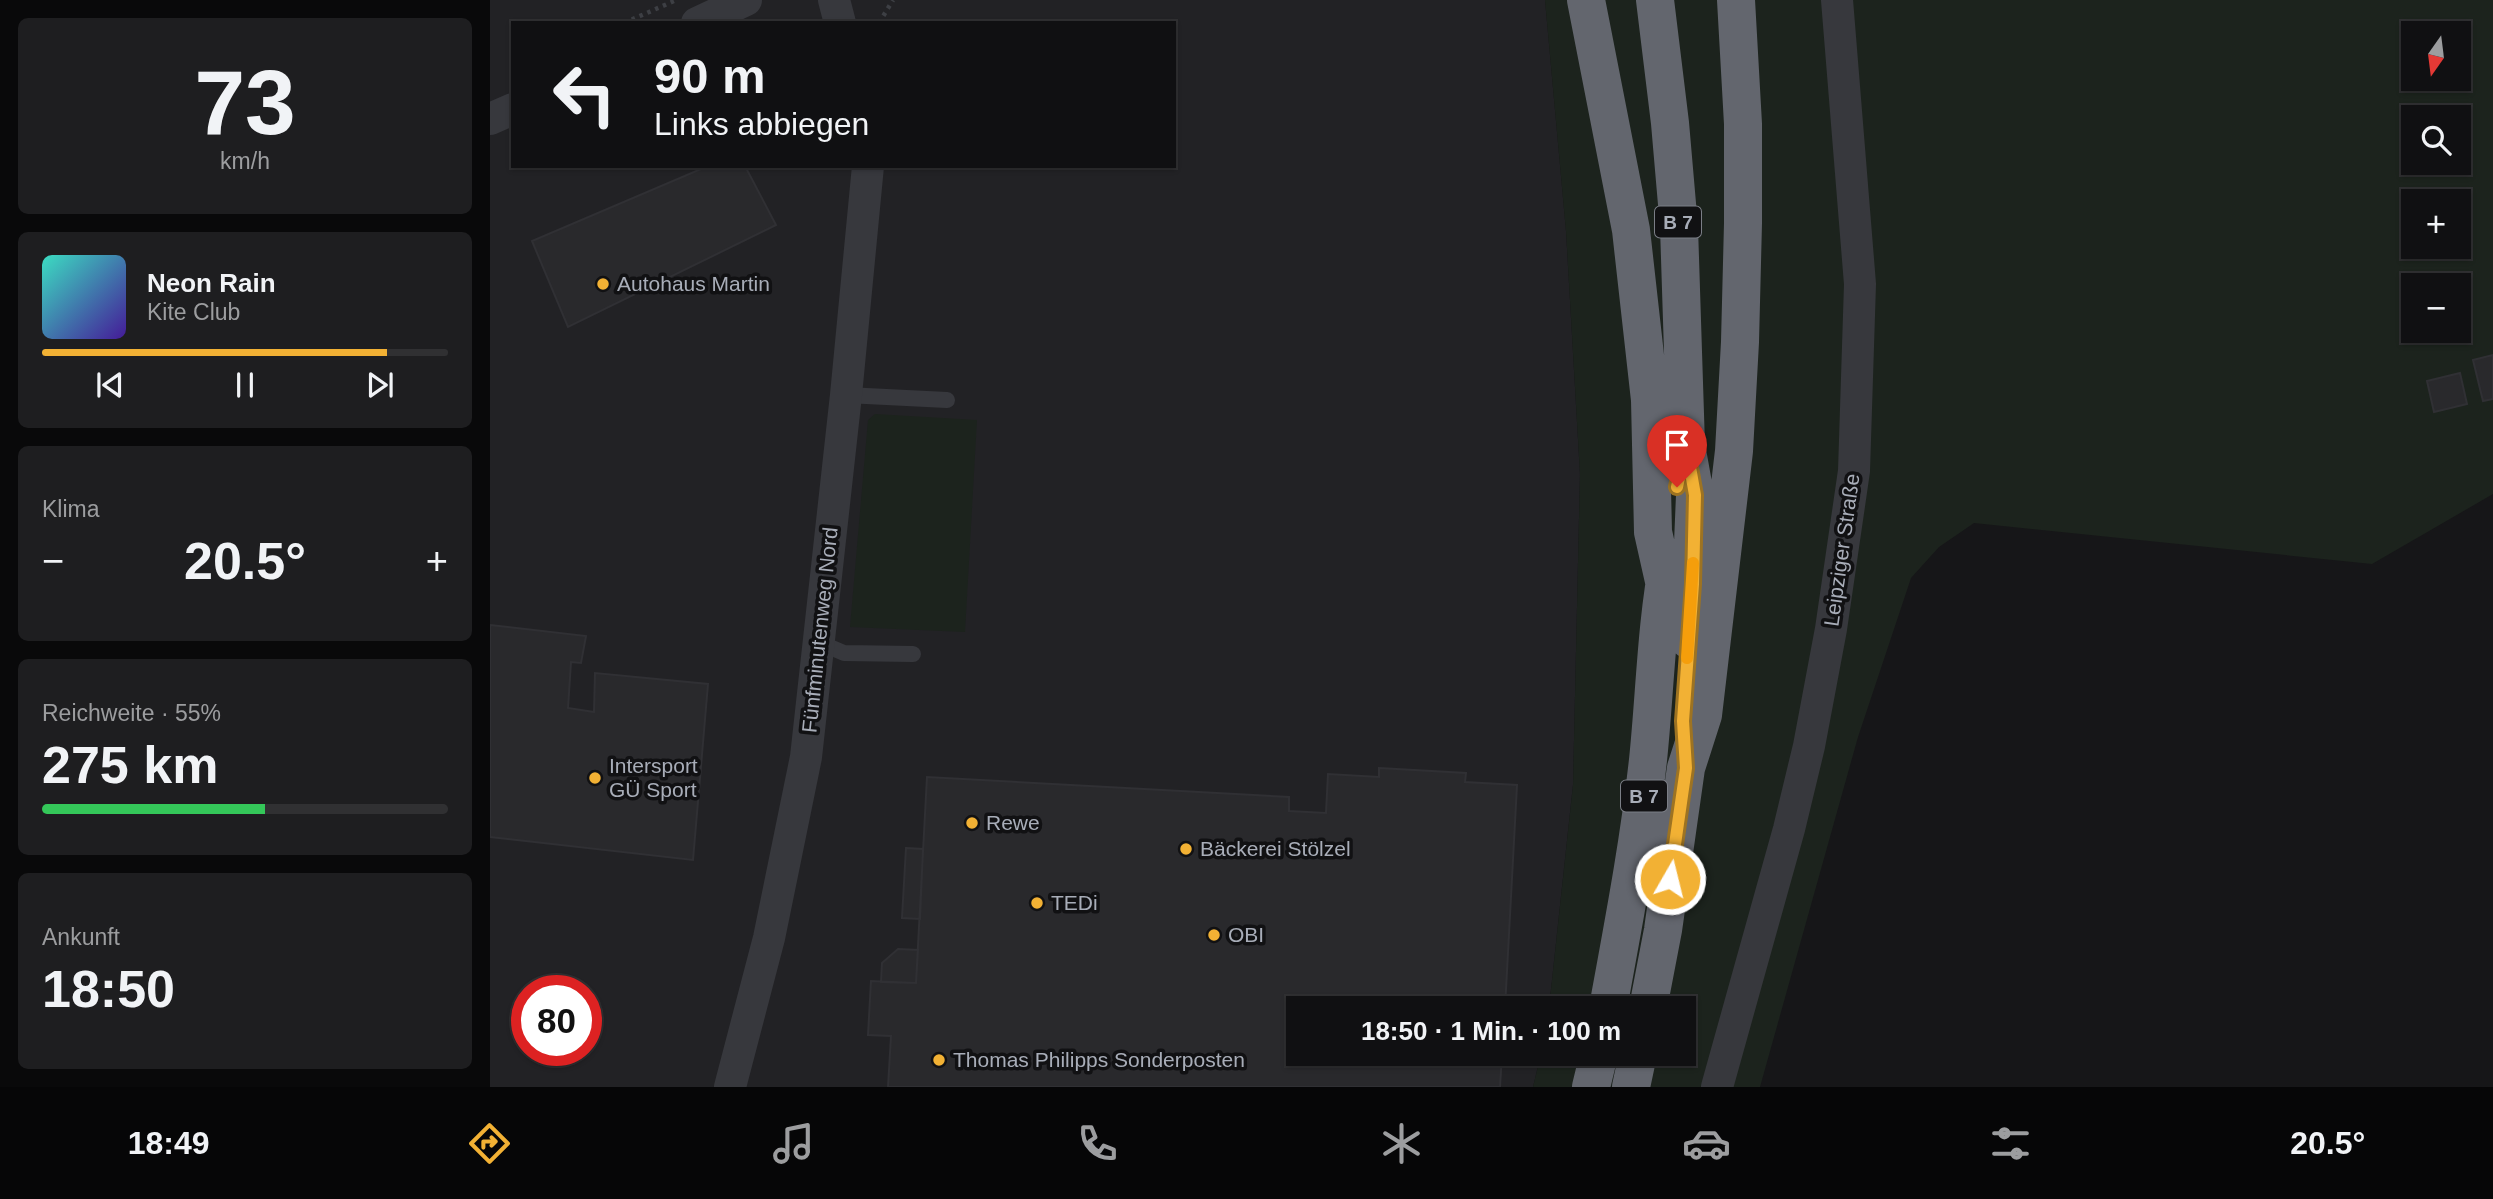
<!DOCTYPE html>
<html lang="de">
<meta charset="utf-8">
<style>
:root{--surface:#101012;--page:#1e1e20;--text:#f1f3f6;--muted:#9c9d9f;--line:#303032;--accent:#f2b134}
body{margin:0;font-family:Arial,sans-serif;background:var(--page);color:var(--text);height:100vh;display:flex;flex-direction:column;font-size:26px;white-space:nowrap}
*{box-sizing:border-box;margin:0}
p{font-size:23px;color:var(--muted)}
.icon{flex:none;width:38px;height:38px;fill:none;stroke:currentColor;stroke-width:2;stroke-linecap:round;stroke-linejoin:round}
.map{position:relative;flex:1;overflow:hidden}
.sheet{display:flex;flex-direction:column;gap:18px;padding:18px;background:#09090a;width:490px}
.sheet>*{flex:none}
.banner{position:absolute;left:21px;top:21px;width:665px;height:147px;border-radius:0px;box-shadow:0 2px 5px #0004,0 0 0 2px var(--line);background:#101012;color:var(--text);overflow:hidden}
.needle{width:46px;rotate:194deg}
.fabs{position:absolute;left:1911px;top:21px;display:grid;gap:14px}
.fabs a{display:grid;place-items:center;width:70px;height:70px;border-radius:0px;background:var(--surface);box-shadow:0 2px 5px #0004,0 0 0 2px var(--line);font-size:35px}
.speed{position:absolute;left:21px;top:975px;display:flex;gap:14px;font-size:35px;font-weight:700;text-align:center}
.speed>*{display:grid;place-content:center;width:91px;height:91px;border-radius:50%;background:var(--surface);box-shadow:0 2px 5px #0004,0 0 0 2px var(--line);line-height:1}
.speed .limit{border:10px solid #d22;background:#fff;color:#111}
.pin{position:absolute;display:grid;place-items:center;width:60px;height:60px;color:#fff;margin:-72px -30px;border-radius:50% 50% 50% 0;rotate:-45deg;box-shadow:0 0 7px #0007}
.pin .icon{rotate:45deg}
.me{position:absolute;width:77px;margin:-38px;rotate:8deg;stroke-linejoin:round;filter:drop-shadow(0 0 5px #0008)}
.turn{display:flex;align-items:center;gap:24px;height:147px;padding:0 28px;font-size:32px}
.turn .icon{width:91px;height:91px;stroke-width:2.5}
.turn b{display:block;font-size:49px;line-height:60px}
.big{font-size:52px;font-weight:800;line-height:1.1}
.sheet .tile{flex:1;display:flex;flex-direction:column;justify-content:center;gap:10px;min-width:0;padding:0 24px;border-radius:10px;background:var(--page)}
.sheet .dial{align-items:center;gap:0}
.dial b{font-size:91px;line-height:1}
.song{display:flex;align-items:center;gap:21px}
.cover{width:84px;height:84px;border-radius:10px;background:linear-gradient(135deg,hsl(170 70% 55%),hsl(260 70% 35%))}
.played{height:7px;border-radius:4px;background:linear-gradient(90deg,var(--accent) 85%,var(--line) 85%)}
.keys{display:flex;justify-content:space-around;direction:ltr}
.heat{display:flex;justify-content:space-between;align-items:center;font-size:38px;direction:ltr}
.charge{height:10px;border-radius:5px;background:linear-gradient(90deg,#34c759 55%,var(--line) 0)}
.trip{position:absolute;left:796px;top:996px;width:410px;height:70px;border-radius:0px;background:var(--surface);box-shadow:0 2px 5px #0004,0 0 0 2px var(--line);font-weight:800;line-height:70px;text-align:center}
.menu{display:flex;height:112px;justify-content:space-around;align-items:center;background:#060607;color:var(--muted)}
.menu .icon{width:49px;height:49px}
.menu .selected{color:var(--accent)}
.menu b{font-size:32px;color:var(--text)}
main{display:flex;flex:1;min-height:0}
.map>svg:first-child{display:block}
.built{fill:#222225;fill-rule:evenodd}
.green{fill:#1c231d;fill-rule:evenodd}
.building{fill:#29292c;stroke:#303034;stroke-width:2}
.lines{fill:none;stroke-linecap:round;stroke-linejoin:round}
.path{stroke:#3d3f44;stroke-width:4.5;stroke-dasharray:3.5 5;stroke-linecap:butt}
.lane{stroke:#37383d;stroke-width:16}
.street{stroke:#37383d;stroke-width:32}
.highway{stroke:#63666e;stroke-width:38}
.route-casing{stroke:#9d7322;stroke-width:18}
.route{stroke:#f2b134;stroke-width:12}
.slow{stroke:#f59e0b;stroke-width:12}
.poi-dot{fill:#f2b134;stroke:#111113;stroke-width:2.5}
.labels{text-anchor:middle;stroke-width:7;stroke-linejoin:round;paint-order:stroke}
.shield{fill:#111113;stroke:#7b7e86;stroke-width:2}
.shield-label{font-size:19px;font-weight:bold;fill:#a8adb8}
.poi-label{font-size:21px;fill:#a8adb8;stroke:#111113;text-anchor:start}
.street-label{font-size:21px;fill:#a8adb8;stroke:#111113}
</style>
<main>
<section class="sheet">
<div class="tile dial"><b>73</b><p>km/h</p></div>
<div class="tile">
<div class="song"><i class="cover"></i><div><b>Neon Rain</b><p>Kite Club</p></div></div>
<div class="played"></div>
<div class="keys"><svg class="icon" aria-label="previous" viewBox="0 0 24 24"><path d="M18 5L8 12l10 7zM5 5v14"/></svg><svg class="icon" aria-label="pause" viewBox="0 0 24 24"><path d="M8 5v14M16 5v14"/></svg><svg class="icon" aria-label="next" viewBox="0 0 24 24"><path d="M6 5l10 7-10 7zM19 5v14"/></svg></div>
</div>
<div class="tile"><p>Klima</p>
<div class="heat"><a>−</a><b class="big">20.5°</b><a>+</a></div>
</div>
<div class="tile"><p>Reichweite · 55%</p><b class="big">275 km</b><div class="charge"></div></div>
<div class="tile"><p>Ankunft</p><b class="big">18:50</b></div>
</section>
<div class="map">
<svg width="2003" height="1087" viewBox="0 0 2003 1087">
<rect width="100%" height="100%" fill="#161618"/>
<path class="built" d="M0 0H1055L1076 231 1090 474 1083 785 1059 1008H808V1054H1051L1043 1087H0ZM23 23H684V166H23ZM37 990H96V1050H37Z"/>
<path class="green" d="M1055 0H2003V494L1882 564 1484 523 1449 547 1421 578 1368 737 1270 1087H1043L1051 1054H1194V1008H1059L1083 785 1090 474 1076 231ZM1923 33H1969V79H1923ZM1923 117H1969V163H1923ZM1923 201H1969V247H1923ZM1923 285H1969V331H1923Z
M385 414 487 420 475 632 360 627 378 420Z"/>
<path class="building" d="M218 166H255L286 225 78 327 42 241Z
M2003 355V399L1993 401 1983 360Z
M1970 373 1977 404 1944 412 1937 381Z
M0 625 96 636 91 663 81 662 78 708 104 712 105 673 218 684 203 860 0 837Z
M889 768 976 773 975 782 1027 785 1015 1008H808V1054H1012L1010 1087H398L401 1036 378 1035 381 981 426 983 437 777 799 797V811L836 813 838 774 889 777Z
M416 848 433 849 430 919 412 918Z
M408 949 428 950 426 983 391 982 392 963Z"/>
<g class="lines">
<path class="path" d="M134 23 184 1
M389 23 403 0"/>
<path class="lane" d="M356 395 457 400
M328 642 354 653 423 654"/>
<path class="street" d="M344 0 350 23
M207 23 256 0
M0 119 23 109
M240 1087 279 938 316 757 356 395 378 166
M1227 1087 1299 829 1319 746 1341 629 1364 471 1370 284 1347 0"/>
<path class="highway" d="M1096 0 1141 230 1160 400 1163 532 1174 581
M1165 0 1180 123 1189 227 1196 445 1205 495 1199 640
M1118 1008C1133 926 1149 843 1158 760 1165 693 1166 624 1179 558
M1158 1008 1173 930 1196 768 1213 715 1244 451 1250 342 1253 223V124L1246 0
M1101 1087 1109 1054
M1141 1087 1148 1054"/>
</g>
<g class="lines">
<defs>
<path id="route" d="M1180 879 1196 768 1193 721 1203 584 1205 495 1196 445 1187 487"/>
</defs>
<use href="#route" class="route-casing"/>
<use href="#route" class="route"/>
<path class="slow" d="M1197 658 1203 563"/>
</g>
<g class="poi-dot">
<circle cx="113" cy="284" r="7"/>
<circle cx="105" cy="778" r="7"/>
<circle cx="482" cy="823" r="7"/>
<circle cx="696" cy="849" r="7"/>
<circle cx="547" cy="903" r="7"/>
<circle cx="724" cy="935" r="7"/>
<circle cx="449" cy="1060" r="7"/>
</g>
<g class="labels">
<g class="shield">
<rect x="1165" y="206.5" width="46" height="31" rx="5"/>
<rect x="1131" y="780.5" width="46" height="31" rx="5"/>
</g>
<g class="shield-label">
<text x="1188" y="229">B 7</text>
<text x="1154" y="803">B 7</text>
</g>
<g class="poi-label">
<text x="127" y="291">Autohaus Martin</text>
<text x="119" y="773">Intersport<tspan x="119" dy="24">GÜ Sport</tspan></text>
<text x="496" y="830">Rewe</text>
<text x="710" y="856">Bäckerei Stölzel</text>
<text x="561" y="910">TEDi</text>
<text x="738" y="942">OBI</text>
<text x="463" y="1067">Thomas Philipps Sonderposten</text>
</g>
<g class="street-label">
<text transform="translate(1352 550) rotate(-82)" y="7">Leipziger Straße</text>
<text transform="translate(330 630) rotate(-84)" y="7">Fünfminutenweg Nord</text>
</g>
</g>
</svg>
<div class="fabs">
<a><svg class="needle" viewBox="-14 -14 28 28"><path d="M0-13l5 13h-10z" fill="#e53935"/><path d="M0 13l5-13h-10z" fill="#9c9d9f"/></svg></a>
<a><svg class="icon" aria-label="search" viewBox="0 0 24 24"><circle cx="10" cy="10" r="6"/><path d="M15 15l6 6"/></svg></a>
<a>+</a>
<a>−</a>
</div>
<div class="speed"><div class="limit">80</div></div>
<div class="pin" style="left:1187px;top:487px;background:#d93025"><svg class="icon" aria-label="arrive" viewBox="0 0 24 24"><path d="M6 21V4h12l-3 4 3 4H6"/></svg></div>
<svg class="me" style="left:1180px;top:879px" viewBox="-20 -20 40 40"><circle r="17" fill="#f2b134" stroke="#fff" stroke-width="3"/><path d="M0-11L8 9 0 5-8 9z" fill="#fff"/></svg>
<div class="trip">18:50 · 1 Min. · 100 m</div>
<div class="banner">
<div class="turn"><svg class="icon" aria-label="left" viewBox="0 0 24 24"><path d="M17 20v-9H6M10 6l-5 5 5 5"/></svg><div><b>90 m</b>Links abbiegen</div></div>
</div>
</div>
</main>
<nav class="menu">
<b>18:49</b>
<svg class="icon selected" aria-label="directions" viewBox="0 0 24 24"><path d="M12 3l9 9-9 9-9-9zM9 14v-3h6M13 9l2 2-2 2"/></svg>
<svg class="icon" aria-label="music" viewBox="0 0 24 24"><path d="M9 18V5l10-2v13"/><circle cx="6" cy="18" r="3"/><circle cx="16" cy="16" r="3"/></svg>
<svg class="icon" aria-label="phone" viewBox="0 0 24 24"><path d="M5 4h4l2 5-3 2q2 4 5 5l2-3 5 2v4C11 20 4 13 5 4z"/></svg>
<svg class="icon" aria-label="climate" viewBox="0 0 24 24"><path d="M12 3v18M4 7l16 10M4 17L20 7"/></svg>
<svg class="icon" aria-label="car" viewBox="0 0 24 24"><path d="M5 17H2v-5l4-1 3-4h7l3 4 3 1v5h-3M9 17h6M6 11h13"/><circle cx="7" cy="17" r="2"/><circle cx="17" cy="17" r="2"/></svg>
<svg class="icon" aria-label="filters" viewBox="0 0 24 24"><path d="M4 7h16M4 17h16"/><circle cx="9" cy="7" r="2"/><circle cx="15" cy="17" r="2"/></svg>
<b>20.5°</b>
</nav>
